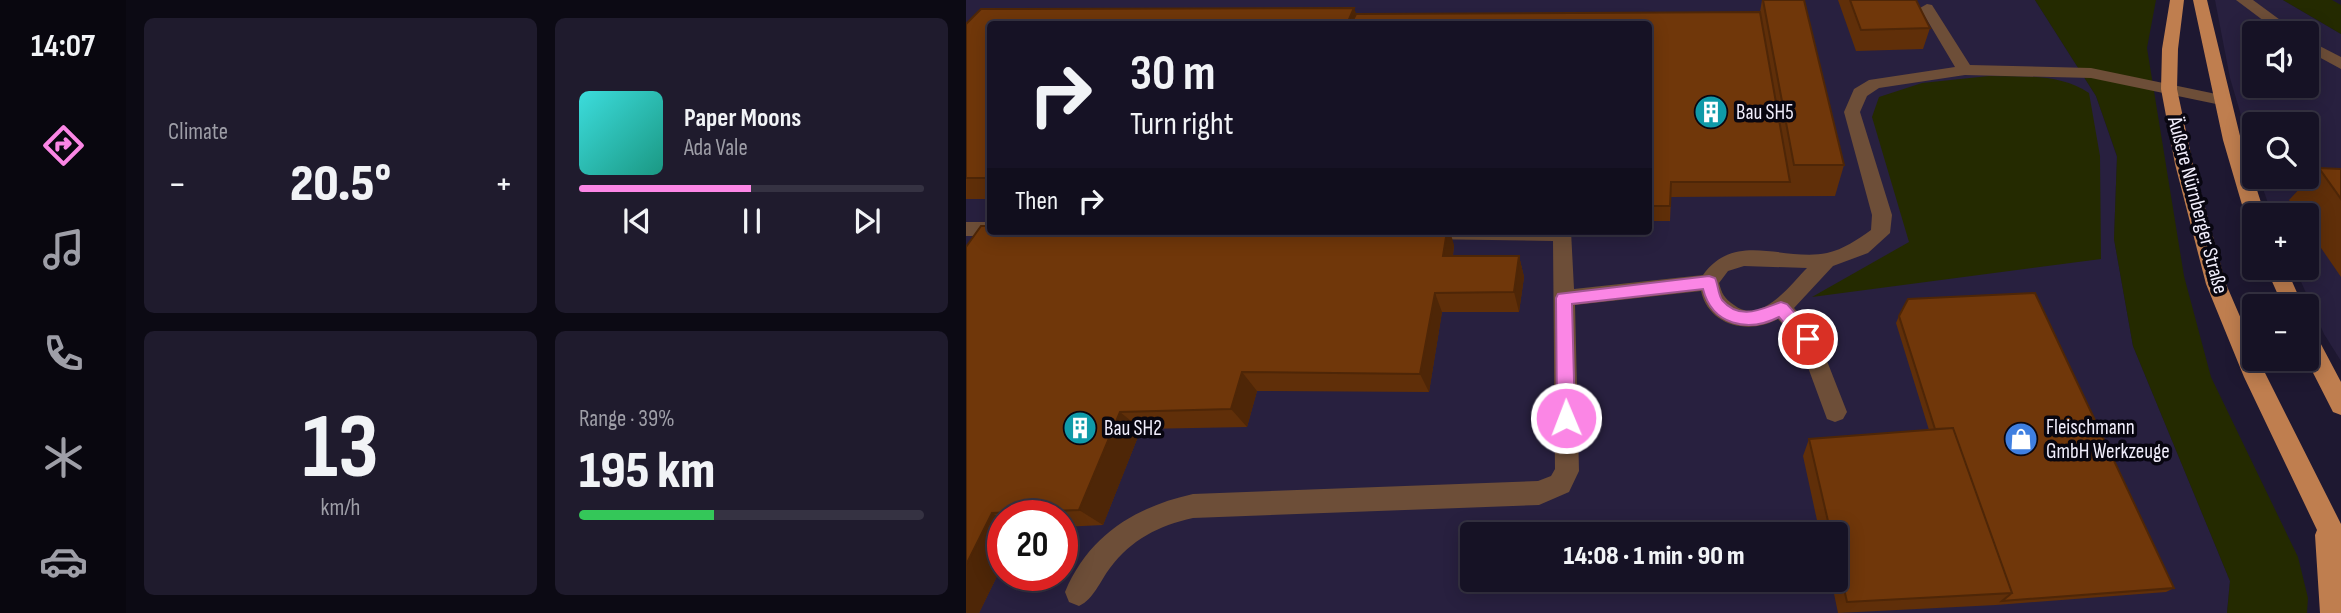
<!DOCTYPE html>
<meta charset="utf-8">
<style>
:root{--surface:#161225;--page:#1f1b2d;--text:#f1f3f6;--muted:#9e9ea7;--line:#353242;--accent:#fb86e5}
body{margin:0;font-family:"Sofia Sans Condensed",sans-serif;background:var(--page);color:var(--text);height:100vh;display:flex;flex-direction:column;font-size:26px;white-space:nowrap}
*{box-sizing:border-box;margin:0}
p{font-size:23px;color:var(--muted)}
.icon{flex:none;width:38px;height:38px;fill:none;stroke:currentColor;stroke-width:2;stroke-linecap:round;stroke-linejoin:round}
.map{position:relative;flex:1;overflow:hidden}
.details{display:flex;flex-direction:column;gap:18px;padding:18px;background:#0c0a14;width:840px}
.details>*{flex:none}
.guide{position:absolute;left:21px;top:21px;width:665px;height:214px;border-radius:7px;box-shadow:0 4px 18px #0003,0 0 0 2px var(--line);background:#161225;color:var(--text);overflow:hidden}
.fabs{position:absolute;left:1276px;top:21px;display:grid;gap:14px}
.fabs a{display:grid;place-items:center;width:77px;height:77px;border-radius:7px;background:var(--surface);box-shadow:0 4px 18px #0003,0 0 0 2px var(--line);font-size:35px}
.speed{position:absolute;left:21px;top:500px;display:flex;gap:14px;font-size:35px;font-weight:700;text-align:center}
.speed>*{display:grid;place-content:center;width:91px;height:91px;border-radius:50%;background:var(--surface);box-shadow:0 4px 18px #0003,0 0 0 2px var(--line);line-height:1}
.speed .limit{border:10px solid #d22;background:#fff;color:#111}
.pin{position:absolute;display:grid;place-items:center;width:60px;height:60px;color:#fff;margin:-30px;border:4px solid #fff;border-radius:50%;box-shadow:0 2px 7px #0007}
.me{position:absolute;width:77px;margin:-38px;rotate:359deg;stroke-linejoin:round;filter:drop-shadow(0 0 5px #0008)}
.turn{display:flex;align-items:center;gap:24px;height:147px;padding:0 28px;font-size:32px}
.turn .icon{width:91px;height:91px;stroke-width:2.5}
.turn b{display:block;font-size:49px;line-height:60px}
.then{display:flex;align-items:center;height:66px;padding:0 28px;background:#0003;gap:14px;font-size:26px}
.big{font-size:52px;font-weight:800;line-height:1.1}
.details .widget{flex:1;display:flex;flex-direction:column;justify-content:center;gap:10px;min-width:0;padding:0 24px;border-radius:10px;background:var(--page)}
.details .dial{align-items:center;gap:0}
.dial b{font-size:91px;line-height:1}
.song{display:flex;align-items:center;gap:21px}
.cover{width:84px;height:84px;border-radius:10px;background:linear-gradient(135deg,hsl(180 70% 55%),hsl(170 70% 35%))}
.played{height:7px;border-radius:4px;background:linear-gradient(90deg,var(--accent) 50%,var(--line) 50%)}
.keys{display:flex;justify-content:space-around;direction:ltr}
.heat{display:flex;justify-content:space-between;align-items:center;font-size:38px;direction:ltr}
.charge{height:10px;border-radius:5px;background:linear-gradient(90deg,#34c759 39%,var(--line) 0)}
.details .tiles{flex:1;display:grid;gap:18px;grid-template-columns:repeat(2,1fr)}
.trip{position:absolute;left:494px;top:522px;width:388px;height:70px;border-radius:7px;background:var(--surface);box-shadow:0 4px 18px #0003,0 0 0 2px var(--line);font-weight:800;line-height:70px;text-align:center}
main{display:flex;flex:1;min-height:0}
.menu{display:flex;flex-direction:column;width:126px;justify-content:space-around;align-items:center;background:#09070f;color:var(--muted)}
.menu .icon{width:49px;height:49px}
.menu .active{color:var(--accent)}
.menu b{font-size:32px;color:var(--text)}
.map>svg:first-child{display:block}
.built{fill:#28203f;fill-rule:evenodd}
.green{fill:#242a00}
.lines{fill:none;stroke-linecap:round;stroke-linejoin:round}
.minor{fill:#6d4e38;fill-rule:evenodd}
.major{fill:#bf7e4f;fill-rule:evenodd}
.wall{fill:#602f09}
.shaded-wall{fill:#4e2607}
.building{fill:#70370a;stroke:#4e2607;stroke-width:2}
.route{fill:#fb86e5;stroke:#a35795;stroke-width:2}
.labels{text-anchor:middle;stroke-width:7;stroke-linejoin:round;paint-order:stroke}
.poi-label{font-size:21px;fill:#f1eefc;stroke:#080610;text-anchor:start}
.street-label{font-size:21px;fill:#f1eefc;stroke:#080610}
</style>
<main>
<nav class="menu">
<b>14:07</b>
<svg class="icon active" aria-label="directions" viewBox="0 0 24 24"><path d="M12 3l9 9-9 9-9-9zM9 14v-3h6M13 9l2 2-2 2"/></svg>
<svg class="icon" aria-label="music" viewBox="0 0 24 24"><path d="M9 18V5l10-2v13"/><circle cx="6" cy="18" r="3"/><circle cx="16" cy="16" r="3"/></svg>
<svg class="icon" aria-label="phone" viewBox="0 0 24 24"><path d="M5 4h4l2 5-3 2q2 4 5 5l2-3 5 2v4C11 20 4 13 5 4z"/></svg>
<svg class="icon" aria-label="climate" viewBox="0 0 24 24"><path d="M12 3v18M4 7l16 10M4 17L20 7"/></svg>
<svg class="icon" aria-label="car" viewBox="0 0 24 24"><path d="M5 17H2v-5l4-1 3-4h7l3 4 3 1v5h-3M9 17h6M6 11h13"/><circle cx="7" cy="17" r="2"/><circle cx="17" cy="17" r="2"/></svg>
</nav>
<section class="details">
<div class="tiles">
<div class="widget"><p>Climate</p>
<div class="heat"><a>−</a><b class="big">20.5°</b><a>+</a></div>
</div>
<div class="widget">
<div class="song"><i class="cover"></i><div><b>Paper Moons</b><p>Ada Vale</p></div></div>
<div class="played"></div>
<div class="keys"><svg class="icon" aria-label="previous" viewBox="0 0 24 24"><path d="M18 5L8 12l10 7zM5 5v14"/></svg><svg class="icon" aria-label="pause" viewBox="0 0 24 24"><path d="M8 5v14M16 5v14"/></svg><svg class="icon" aria-label="next" viewBox="0 0 24 24"><path d="M6 5l10 7-10 7zM19 5v14"/></svg></div>
</div>
<div class="widget dial"><b>13</b><p>km/h</p></div>
<div class="widget"><p>Range · 39%</p><b class="big">195 km</b><div class="charge"></div></div>
</div>
</section>
<div class="map">
<svg width="1375" height="613" viewBox="0 0 1375 613">
<rect width="100%" height="100%" fill="#1e1831"/>
<path class="built" d="M0 0H1069L1130 96 1151 157 1148 239 1167 346 1264 581 1261 613H0ZM24 24H682V231H24ZM37 516H96V576H37ZM506 534H870V579H506Z
M1249 0H1317L1375 34V361L1358 334 1329 268H1340V215H1306L1293 177H1340V124H1288V159L1264 78ZM1288 33H1340V86H1288Z"/>
<path class="green" d="M1069 0H1190L1181 48 1218 276 1245 377 1332 557 1342 598 1341 613H1261L1264 581 1167 346 1148 239 1151 156 1130 96Z
M1317 0H1366L1375 5V34Z
M1023 76C1057 77 1094 73 1123 93L1134 156 1135 259 846 297 943 242 906 117 913 97 956 83Z"/>
<g class="lines">
<path class="minor" d="M1270 0H1287L1332 33H1314Z
M961 4 966 5 1004 65 1125 68 1255 95 1263 100 1255 105 1125 78 999 75 913 88 901 96 894 112 926 215 924 233 902 253 867 266 828 308 850 333 881 412 877 419 869 422 861 419 833 343 812 319C783 335 743 326 735 291L609 305 613 471 603 492 573 505 227 518C192 526 166 539 144 568 134 581 128 599 113 606L103 602 99 592C123 535 169 507 227 494L572 481 585 476 589 469 587 241 456 239 449 237 447 231H605L608 289 737 275C769 230 818 262 861 253 878 249 891 240 905 230L906 215 878 112 888 89 903 80 989 67 954 8ZM778 266 841 268C824 285 795 326 768 305 758 298 756 294 753 283L762 271Z
M1340 39 1375 57V69L1340 50Z
M0 222H24V231H33L24 236H0Z"/>
<path class="major" d="M1204 0H1218L1212 49 1211 89 1227 164 1260 284 1288 349V359H1292L1375 524V613H1354L1349 535 1351 530 1278 377 1240 284 1209 164 1195 89 1196 49Z
M1227 0H1241L1275 140 1299 215H1288V222L1282 220 1279 215 1257 140Z
M1300 268H1320L1337 306H1317Z
M1340 328 1348 331 1375 382V415L1367 412 1340 359Z"/>
</g>
<path class="wall" d="M796 0H838L878 165 869 196 705 197 704 221H682V24H24V199H0V24L390 14 794 12Z
M872 0H950L964 28 957 49 890 51Z
M1353 168 1375 169V277L1340 226V215H1333L1323 200Z
M488 245 487 256H553L558 277 553 312H476L463 392 291 391 281 427 175 429 137 525 96 527V516H37V564L13 613H0V247Z
M933 316 1208 588 1200 592 1030 605 872 613 865 579H870V534H854L837 456 843 439 963 430 930 323Z"/>
<path class="shaded-wall" d="M388 8 394 24H381Z
M481 231H484L488 245 484 277 477 256Z
M553 256 558 277 553 312 548 292Z
M469 293 476 312 463 392 454 374Z
M276 372 291 391 281 427 265 409Z
M154 412 175 429 137 525 113 510Z
M26 513 37 519V564L13 613H0V565Z"/>
<path class="building" d="M797 0H838L878 165H828Z
M884 0H950L964 28 895 30Z
M388 8 381 24H24V178H0V24L15 9Z
M794 12 824 182H705L704 206H682V24H385L390 14Z
M1353 168 1375 169V199Z
M15 226H24V231H481L477 256H553L548 292 469 293 454 374 276 372 265 409 154 412 113 510 26 513 0 565V247Z
M1069 293 1208 588 1036 601 1046 593 987 428 969 429 933 316 942 299Z
M987 428 1046 593 881 602 870 553V534H865L843 439Z"/>
<path class="route" d="M743 276 749 278C752 284 752 294 756 300 774 321 795 309 815 302L821 304 848 334 850 339 848 344H836L813 317C782 333 746 325 737 289L606 304 609 418 606 423 600 426 594 423 591 418 590 298 592 294Z"/>
<defs>
<symbol id="building-disc" viewBox="-11 -11 22 22"><circle r="9.5" fill="#0f9aa8" stroke="#080610"/><path d="M-4-6H4V6H1V3H-1V6H-4ZM-2.5-4.3h1.7v1.8h-1.7ZM.8-4.3h1.7v1.8H.8ZM-2.5-1h1.7V.8h-1.7ZM.8-1h1.7V.8H.8Z" fill="#fff"/></symbol>
<symbol id="shop-disc" viewBox="-11 -11 22 22"><circle r="9.5" fill="#3f7fe0" stroke="#080610"/><path d="M-5-2.5h2.3a2.7 3.5 0 0 1 5.4 0H5L5.5 6h-11ZM-1.5-2.5h3a1.5 2.3 0 0 0-3 0Z" fill="#fff"/></symbol>
</defs>
<g fill-rule="evenodd">
<use href="#building-disc" x="726" y="93" width="38" height="38"/>
<use href="#building-disc" x="95" y="409" width="38" height="38"/>
<use href="#shop-disc" x="1036" y="420" width="38" height="38"/>
</g>
<g class="labels">
<g class="poi-label">
<text x="770" y="119">Bau SH5</text>
<text x="1080" y="434">Fleischmann<tspan x="1080" dy="24">GmbH Werkzeuge</tspan></text>
<text x="138" y="435">Bau SH2</text>
</g>
<g class="street-label">
<text transform="translate(1232 205) rotate(75)" y="7">Äußere Nürnberger Straße</text>
</g>
</g>
</svg>
<div class="fabs">
<a><svg class="icon" aria-label="sound" viewBox="0 0 24 24"><path d="M4 9h4l5-4v14l-5-4H4zM17 9q2 3 0 6"/></svg></a>
<a><svg class="icon" aria-label="search" viewBox="0 0 24 24"><circle cx="10" cy="10" r="6"/><path d="M15 15l6 6"/></svg></a>
<a>+</a>
<a>−</a>
</div>
<div class="speed"><div class="limit">20</div></div>
<div class="pin" style="left:842px;top:339px;background:#d93025"><svg class="icon" aria-label="arrive" viewBox="0 0 24 24"><path d="M6 21V4h12l-3 4 3 4H6"/></svg></div>
<svg class="me" style="left:600px;top:418px" viewBox="-20 -20 40 40"><circle r="17" fill="#fb86e5" stroke="#fff" stroke-width="3"/><path d="M0-11L8 9 0 5-8 9z" fill="#fff"/></svg>
<div class="trip">14:08 · 1 min · 90 m</div>
<div class="guide">
<div class="turn"><svg class="icon" aria-label="right" viewBox="0 0 24 24"><path d="M7 20v-9h11M14 6l5 5-5 5"/></svg><div><b>30 m</b>Turn right</div></div>
<div class="then">Then<svg class="icon" aria-label="right" viewBox="0 0 24 24"><path d="M7 20v-9h11M14 6l5 5-5 5"/></svg></div>
</div>
</div>
</main>
